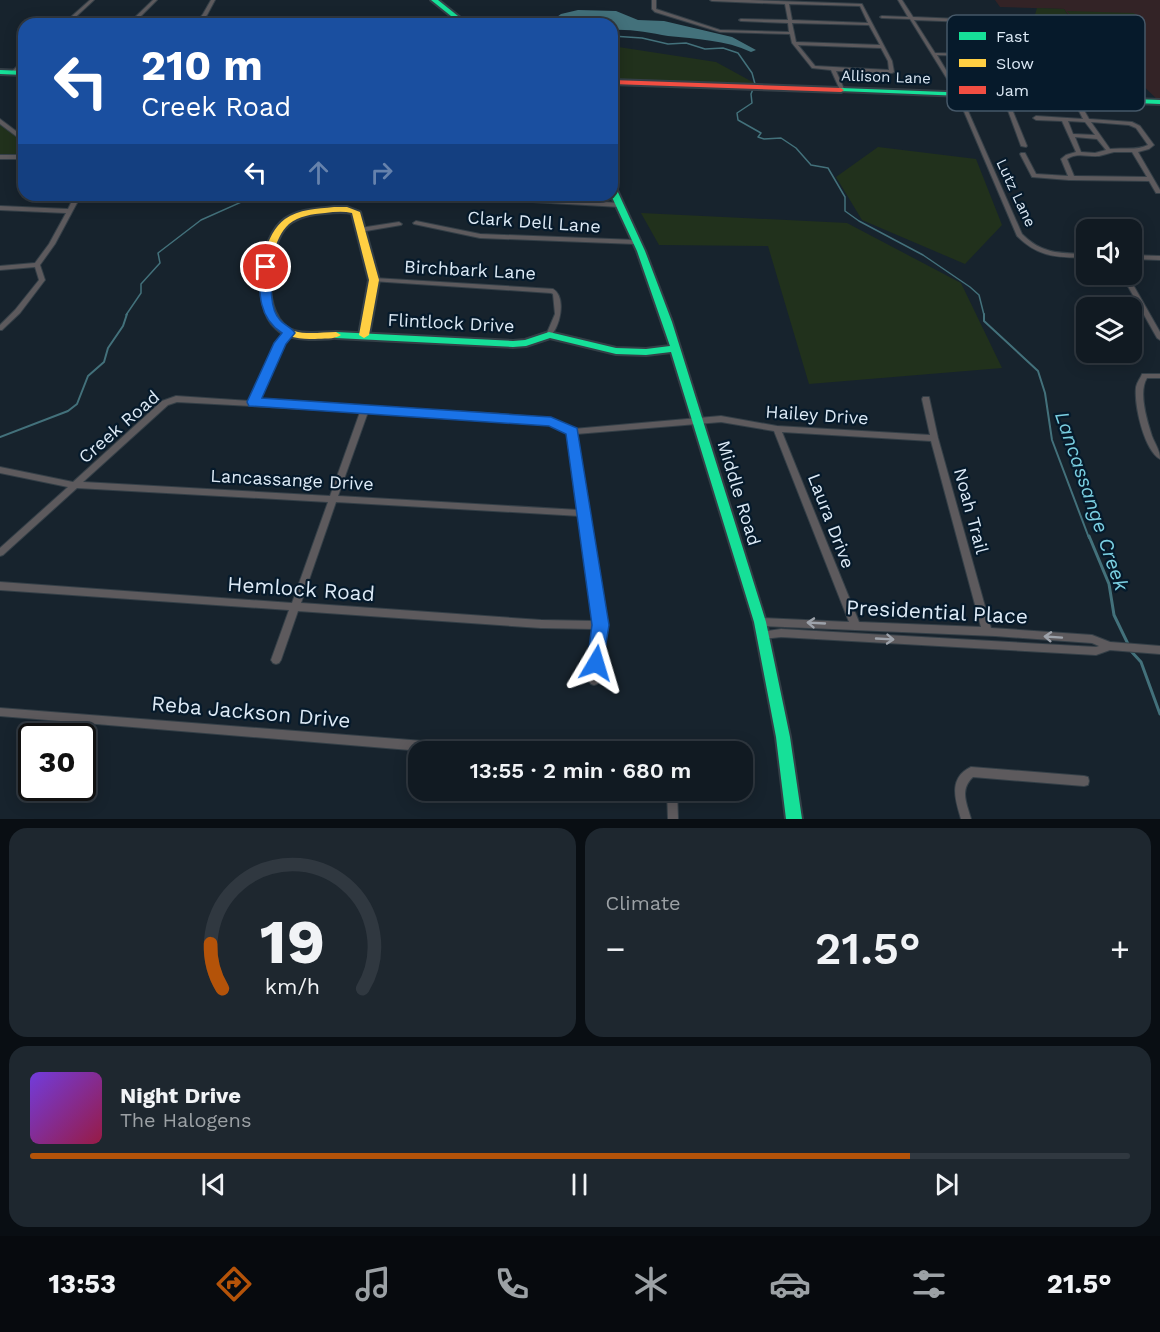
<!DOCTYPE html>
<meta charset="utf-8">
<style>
:root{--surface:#111a22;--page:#1e272f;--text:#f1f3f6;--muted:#9ca1a5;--line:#303840;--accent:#b45309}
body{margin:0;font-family:"Work Sans",sans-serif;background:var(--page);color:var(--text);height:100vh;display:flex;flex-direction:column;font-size:22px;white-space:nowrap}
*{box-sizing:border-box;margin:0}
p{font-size:20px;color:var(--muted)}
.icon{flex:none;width:33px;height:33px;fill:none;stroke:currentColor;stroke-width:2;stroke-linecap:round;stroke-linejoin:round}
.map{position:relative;height:819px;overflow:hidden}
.details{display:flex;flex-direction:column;gap:9px;padding:9px;background:#090e13;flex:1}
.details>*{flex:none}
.hud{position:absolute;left:18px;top:18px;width:600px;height:183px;border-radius:18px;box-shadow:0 3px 15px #0003,0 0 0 2px var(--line);background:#1a4fa0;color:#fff;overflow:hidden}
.buttons{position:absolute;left:1076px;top:219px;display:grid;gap:12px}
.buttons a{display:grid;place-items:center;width:66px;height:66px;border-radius:12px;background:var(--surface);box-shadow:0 3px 15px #0003,0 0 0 2px var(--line);font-size:30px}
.speed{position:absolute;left:18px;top:723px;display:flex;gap:12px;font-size:30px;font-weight:700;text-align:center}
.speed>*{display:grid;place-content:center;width:78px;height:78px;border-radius:50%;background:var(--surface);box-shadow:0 3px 15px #0003,0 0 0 2px var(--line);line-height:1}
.speed .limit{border:3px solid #111;border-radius:9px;background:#fff;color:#111}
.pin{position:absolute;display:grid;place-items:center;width:51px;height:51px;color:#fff;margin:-26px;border:3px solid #fff;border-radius:50%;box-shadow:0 2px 6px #0007}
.me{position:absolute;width:66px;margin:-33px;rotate:7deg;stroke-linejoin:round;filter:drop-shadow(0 0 4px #0008)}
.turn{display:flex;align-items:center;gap:21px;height:126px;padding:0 24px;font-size:27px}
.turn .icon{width:78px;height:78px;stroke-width:2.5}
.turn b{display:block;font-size:42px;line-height:51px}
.lanes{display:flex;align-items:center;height:57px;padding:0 24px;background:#0003;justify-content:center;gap:30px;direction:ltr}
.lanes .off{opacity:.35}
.big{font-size:45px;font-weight:600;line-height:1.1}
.details .card{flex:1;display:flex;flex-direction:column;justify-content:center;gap:9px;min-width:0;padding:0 21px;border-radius:18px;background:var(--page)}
.details .dial{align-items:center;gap:0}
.dial svg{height:156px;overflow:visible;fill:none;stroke:var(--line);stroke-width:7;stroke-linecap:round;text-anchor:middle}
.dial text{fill:var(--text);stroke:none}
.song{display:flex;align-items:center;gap:18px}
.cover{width:72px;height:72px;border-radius:9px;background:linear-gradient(135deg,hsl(260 70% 55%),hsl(340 70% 35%))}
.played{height:6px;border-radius:3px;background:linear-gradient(90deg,var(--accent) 80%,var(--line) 80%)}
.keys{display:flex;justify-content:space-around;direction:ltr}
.heat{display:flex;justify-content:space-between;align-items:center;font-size:33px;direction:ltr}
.details .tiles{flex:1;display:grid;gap:9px;grid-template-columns:1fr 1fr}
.card:last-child{grid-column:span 2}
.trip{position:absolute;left:408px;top:741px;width:345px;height:60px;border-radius:18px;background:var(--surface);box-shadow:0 3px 15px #0003,0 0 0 2px var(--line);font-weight:600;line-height:60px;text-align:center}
.menu{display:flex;height:96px;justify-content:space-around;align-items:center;background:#070a0e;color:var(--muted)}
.menu .icon{width:42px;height:42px}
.menu .current{color:var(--accent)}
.menu b{font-size:27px;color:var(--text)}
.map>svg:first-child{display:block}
.industrial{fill:#332326}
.green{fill:#21311c}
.water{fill:#43717b}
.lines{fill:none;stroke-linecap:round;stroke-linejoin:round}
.stream-far2{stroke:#43717b;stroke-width:1.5}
.stream-far1{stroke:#43717b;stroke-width:2}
.stream{stroke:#43717b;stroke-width:3}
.street-casing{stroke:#343f47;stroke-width:2}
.fast-casing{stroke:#343f47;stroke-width:4}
.slow-casing{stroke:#343f47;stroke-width:4}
.jam-casing{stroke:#343f47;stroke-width:4}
.street{fill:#5d5a5d;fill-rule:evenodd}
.fast{fill:#16e098;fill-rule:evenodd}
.slow{fill:#ffcf43;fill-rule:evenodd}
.jam{fill:#f24e42;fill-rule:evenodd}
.oneway{stroke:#9da2aa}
.route{fill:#1a73e8;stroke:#114b97;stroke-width:1.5}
.labels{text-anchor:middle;stroke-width:4.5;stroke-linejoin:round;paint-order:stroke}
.far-street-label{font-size:15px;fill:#ddeaf6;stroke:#061a2b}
.street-label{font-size:18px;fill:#ddeaf6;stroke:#061a2b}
.water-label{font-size:20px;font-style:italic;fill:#7acfe1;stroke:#061a2b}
.near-street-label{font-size:21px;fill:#ddeaf6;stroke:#061a2b}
.key{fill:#061a2b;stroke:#465868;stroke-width:1.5}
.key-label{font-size:16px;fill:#ddeaf6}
</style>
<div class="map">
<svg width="1160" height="819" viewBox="0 0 1160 819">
<rect width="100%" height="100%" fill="#17232d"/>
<path class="industrial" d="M995 0H1160V102L1137 80 1113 78 1064 9 1000 7Z"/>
<path class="green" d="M1037 8 1064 9 1073 22 1038 23 1033 21Z
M1067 11 1134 13 1145 27 1077 25Z
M612 46 716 62 758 85 612 79Z
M0 123 24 143V157H0Z
M878 147 976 159 1002 225 965 264 862 220 836 177Z
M641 213 847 223 961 283 1002 368 809 384 768 246 659 245Z"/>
<path class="water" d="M578 10 616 11 638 20 664 21 732 37 756 50 751 52C726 40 696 39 668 36 650 33 631 29 612 30V24H547L561 14Z"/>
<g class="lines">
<path class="stream-far2" d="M612 36 642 38 668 44 686 43 705 49 723 48 738 53 752 73 755 84 751 94 752 103 737 113 738 120 761 133 758 137 764 139 781 138 796 148 811 165 828 168 845 197V211L859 221 923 255 970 287 979 295 984 315
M126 315 141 293V284L160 263 158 253 201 220 257 195"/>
<path class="stream-far1" d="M984 314V321L1038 371 1045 393 1052 440 1089 538
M0 437 68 411 77 404 88 376 104 362 108 348 123 326 127 314"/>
<path class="stream" d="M1089 536 1109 584 1114 615 1128 644
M1130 650 1141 662 1160 714"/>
<defs>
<path id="street" d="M90 0H94L68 24H63Z
M153 0H157L133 24H128Z
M211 0H215L207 15 199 24H195L203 14Z
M652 0H656V9L659 10 720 30 789 32 788 23 741 21 739 20 741 19 788 20 785 4 712 1 710 0H750L862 4 892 61 894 72 892 73 836 71 845 91 841 92 831 70 812 68 792 43 790 34 720 32 655 12 652 9ZM789 4 860 6 868 23 792 20ZM792 23 869 25 880 45 796 42ZM798 45 881 48 888 61 889 70 815 66Z
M898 0H902L913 17 1029 22 1043 27 1058 53 1048 58 937 55 961 95 1022 234C1042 254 1059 253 1086 254V258C1057 257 1039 258 1017 236L957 95 910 19 882 18 880 17 882 16 908 17ZM914 20 1028 24 1039 29 1053 52 1045 56 935 53Z
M22 62H24V66L16 73H12V71Z
M1003 96 1007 97 1027 146 1026 147 1021 146 1003 97Z
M1073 98H1077L1089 119 1132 122 1140 126 1154 145 1149 149 1138 152 1160 190V193H1156L1149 181 1069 180 1032 177 1020 154 1021 153H1025L1036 174 1068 176 1061 159 1066 155 1076 152 1062 121 1036 120 1033 118 1036 116 1083 119 1073 99ZM1068 121 1085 122 1095 135 1073 134ZM1091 122 1129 125 1136 128 1148 145C1136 151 1123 147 1110 149ZM1075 137 1097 139 1106 150 1095 153 1081 152ZM1114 152H1132L1147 177 1074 176 1067 159C1077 152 1087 157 1099 156 1104 155 1109 153 1114 152Z
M0 119 24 137V142L0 124Z
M0 155H24V159H0Z
M70 195H76L78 201 55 244 40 265 45 280 20 313 2 330H0V325L15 310 39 280 35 267 0 270V266L35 263 49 244 66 213 0 210V206L68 209 72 201Z
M497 195H507L515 197 620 203 623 205 620 207 515 201Z
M416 221 480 234 636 240 639 242 636 244 480 238 414 224 413 223Z
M399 222 402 224 401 225 360 232 357 230 360 228Z
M1131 255 1160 256V260L1131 259Z
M1121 274H1127L1160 332V340L1157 338Z
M374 278 553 289C567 297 560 329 549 337L546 335 555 314 553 294 551 293 372 281 371 280Z
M287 331H291L292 333 283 344 257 401 488 413 551 418 573 429 721 416 777 426 930 435 922 399 923 397H929L938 438 991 628 1092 635 1110 642 1160 646V654L1110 650 1096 655 781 637 763 639 760 638 758 635 760 632 781 629 1096 647 1099 646 1092 643 995 636 760 626 757 625 755 622 757 619 760 618 849 622 774 431 721 422 576 434 605 625 599 681 597 684 594 685 591 684 589 681 595 629 541 628 298 611 281 660 279 663 276 664 273 663 271 660 289 610 0 590V582L292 603 328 502 77 488 3 555 0 556V548L68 487 0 473V467L73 482 162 401 176 396 250 401 277 343ZM177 402 360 412 330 496 83 482 168 405ZM368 412 488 419 550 424 568 433 579 510 338 496ZM782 432 931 441 981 627 859 622ZM336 502 580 516 595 621 541 620 301 603Z
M1142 374H1160V378H1147C1138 392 1147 421 1152 436 1155 444 1160 450 1160 459 1144 450 1134 405 1136 387 1137 382 1140 379 1142 374Z
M0 708 500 747 504 749 505 752H434L0 716Z
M971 767 1084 776 1088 777 1089 781 1088 785 1084 786 973 777C959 790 967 804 971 819H961C955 799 948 778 971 767Z
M667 790H677L678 819H668Z"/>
<path id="fast" d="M431 0H438L468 24H461Z
M0 70 24 71V75L0 74Z
M841 88 1160 100V104L839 91V89Z
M612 186 616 188 645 251 672 322 766 622 790 737 802 819H786L776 737 754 622 671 352 646 355 616 354 550 338 526 346 513 347 336 338 331 335 336 332 513 341 525 340 549 332 616 348 646 349 670 346 637 251 611 195Z"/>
<path id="slow" d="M334 207H347L360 212 379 280 369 335 364 338 359 335 369 280 352 213C343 211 334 212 325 213 312 214 299 216 289 224 266 244 259 319 294 331 307 335 323 332 336 332L341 335C334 340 323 338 315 339 301 339 286 338 276 328 251 306 259 237 285 219 299 209 317 209 334 207Z"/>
<path id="jam" d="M612 80 841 88 844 90 841 92 612 84Z"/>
</defs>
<use href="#street" class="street-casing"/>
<use href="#fast" class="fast-casing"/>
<use href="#slow" class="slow-casing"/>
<use href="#jam" class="jam-casing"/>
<use href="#street" class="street"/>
<use href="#fast" class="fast"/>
<use href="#slow" class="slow"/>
<use href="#jam" class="jam"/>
</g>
<defs><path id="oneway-shaft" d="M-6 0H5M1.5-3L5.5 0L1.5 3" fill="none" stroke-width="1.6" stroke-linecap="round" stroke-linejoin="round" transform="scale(1.5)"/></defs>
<g class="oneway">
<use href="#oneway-shaft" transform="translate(816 623) rotate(-177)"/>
<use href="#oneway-shaft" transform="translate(1053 637) rotate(-176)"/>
<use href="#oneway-shaft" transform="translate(885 639) rotate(3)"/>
</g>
<path class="route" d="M266 264 272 267C271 282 269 309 280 320 284 325 291 327 295 333L286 344 262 398 551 417 577 428 609 625 602 668 596 670 590 668 587 663 592 625 566 434 549 426 249 406 247 402 274 343 282 333C259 318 258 293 261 267Z"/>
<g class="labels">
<g class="far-street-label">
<text transform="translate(886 77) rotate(2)" y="5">Allison Lane</text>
<text transform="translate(1016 193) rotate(65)" y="5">Lutz Lane</text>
</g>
<g class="street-label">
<text transform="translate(534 222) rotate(4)" y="6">Clark Dell Lane</text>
<text transform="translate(470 270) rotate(3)" y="6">Birchbark Lane</text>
<text transform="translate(451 323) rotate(3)" y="6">Flintlock Drive</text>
<text transform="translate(817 415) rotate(4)" y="6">Hailey Drive</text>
<text transform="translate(119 427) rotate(-41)" y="6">Creek Road</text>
<text transform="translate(292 480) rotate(3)" y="6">Lancassange Drive</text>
<text transform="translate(739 493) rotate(73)" y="6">Middle Road</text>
<text transform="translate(971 511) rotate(75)" y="6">Noah Trail</text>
<text transform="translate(831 521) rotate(69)" y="6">Laura Drive</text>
</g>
<g class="water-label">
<text transform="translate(1092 501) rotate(71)" y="7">Lancassange Creek</text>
</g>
<g class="near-street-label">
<text transform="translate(301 589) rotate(4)" y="7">Hemlock Road</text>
<text transform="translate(937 612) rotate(3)" y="7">Presidential Place</text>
<text transform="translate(251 712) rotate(5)" y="7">Reba Jackson Drive</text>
</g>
</g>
<rect x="947" y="15" width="198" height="96" rx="9" class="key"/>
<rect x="959" y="32" width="27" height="8" fill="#16e098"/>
<rect x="959" y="59" width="27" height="8" fill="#ffcf43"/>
<rect x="959" y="86" width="27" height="8" fill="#f24e42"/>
<g class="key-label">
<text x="996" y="42">Fast</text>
<text x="996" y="69">Slow</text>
<text x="996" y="96">Jam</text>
</g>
</svg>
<div class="buttons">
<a><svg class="icon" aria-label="sound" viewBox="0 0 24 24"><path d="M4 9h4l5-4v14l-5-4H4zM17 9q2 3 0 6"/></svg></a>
<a><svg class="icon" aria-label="layers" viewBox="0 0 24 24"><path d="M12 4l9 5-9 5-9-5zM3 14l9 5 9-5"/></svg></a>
</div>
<div class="speed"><div class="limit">30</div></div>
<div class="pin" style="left:266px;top:267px;background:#d93025"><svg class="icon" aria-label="arrive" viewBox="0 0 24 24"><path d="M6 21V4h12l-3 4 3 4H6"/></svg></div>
<svg class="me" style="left:596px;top:663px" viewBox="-20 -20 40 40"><path d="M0-17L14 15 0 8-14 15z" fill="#1a73e8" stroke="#fff" stroke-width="4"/></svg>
<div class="trip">13:55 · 2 min · 680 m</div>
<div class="hud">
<div class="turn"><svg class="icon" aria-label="left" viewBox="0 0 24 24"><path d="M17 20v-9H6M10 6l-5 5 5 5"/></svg><div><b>210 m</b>Creek Road</div></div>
<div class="lanes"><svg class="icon" aria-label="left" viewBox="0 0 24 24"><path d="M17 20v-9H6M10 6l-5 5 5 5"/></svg><svg class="icon off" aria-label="ahead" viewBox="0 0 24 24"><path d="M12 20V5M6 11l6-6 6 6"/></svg><svg class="icon off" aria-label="right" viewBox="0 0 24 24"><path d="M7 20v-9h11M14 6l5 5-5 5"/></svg></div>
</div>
</div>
<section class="details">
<div class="tiles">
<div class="card dial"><svg viewBox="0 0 100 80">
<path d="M14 69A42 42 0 1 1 86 69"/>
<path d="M14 69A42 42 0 0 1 8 46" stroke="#b45309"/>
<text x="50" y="56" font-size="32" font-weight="700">19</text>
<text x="50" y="72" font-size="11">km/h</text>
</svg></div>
<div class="card"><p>Climate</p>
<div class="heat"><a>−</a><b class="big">21.5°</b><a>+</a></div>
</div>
<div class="card">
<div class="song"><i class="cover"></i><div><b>Night Drive</b><p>The Halogens</p></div></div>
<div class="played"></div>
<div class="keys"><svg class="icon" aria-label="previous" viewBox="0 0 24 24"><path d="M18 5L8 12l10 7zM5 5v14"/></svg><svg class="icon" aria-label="pause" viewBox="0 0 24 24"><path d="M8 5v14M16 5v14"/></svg><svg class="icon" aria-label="next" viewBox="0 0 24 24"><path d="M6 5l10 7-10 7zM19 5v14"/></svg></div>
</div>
</div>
</section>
<nav class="menu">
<b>13:53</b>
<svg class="icon current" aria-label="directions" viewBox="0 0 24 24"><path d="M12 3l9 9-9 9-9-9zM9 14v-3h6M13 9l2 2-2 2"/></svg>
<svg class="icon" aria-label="music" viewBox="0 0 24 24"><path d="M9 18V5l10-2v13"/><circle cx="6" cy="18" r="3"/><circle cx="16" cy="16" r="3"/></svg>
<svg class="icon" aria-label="phone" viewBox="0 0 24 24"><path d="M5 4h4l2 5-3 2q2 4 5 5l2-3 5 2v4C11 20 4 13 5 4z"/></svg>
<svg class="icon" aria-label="climate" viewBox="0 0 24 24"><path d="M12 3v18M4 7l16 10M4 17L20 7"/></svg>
<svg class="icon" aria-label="car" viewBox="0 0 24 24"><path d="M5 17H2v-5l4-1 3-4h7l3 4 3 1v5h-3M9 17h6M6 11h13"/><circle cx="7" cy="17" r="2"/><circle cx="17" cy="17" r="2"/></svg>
<svg class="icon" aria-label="filters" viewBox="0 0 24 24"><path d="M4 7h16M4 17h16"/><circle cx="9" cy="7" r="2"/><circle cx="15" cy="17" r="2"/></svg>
<b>21.5°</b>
</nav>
